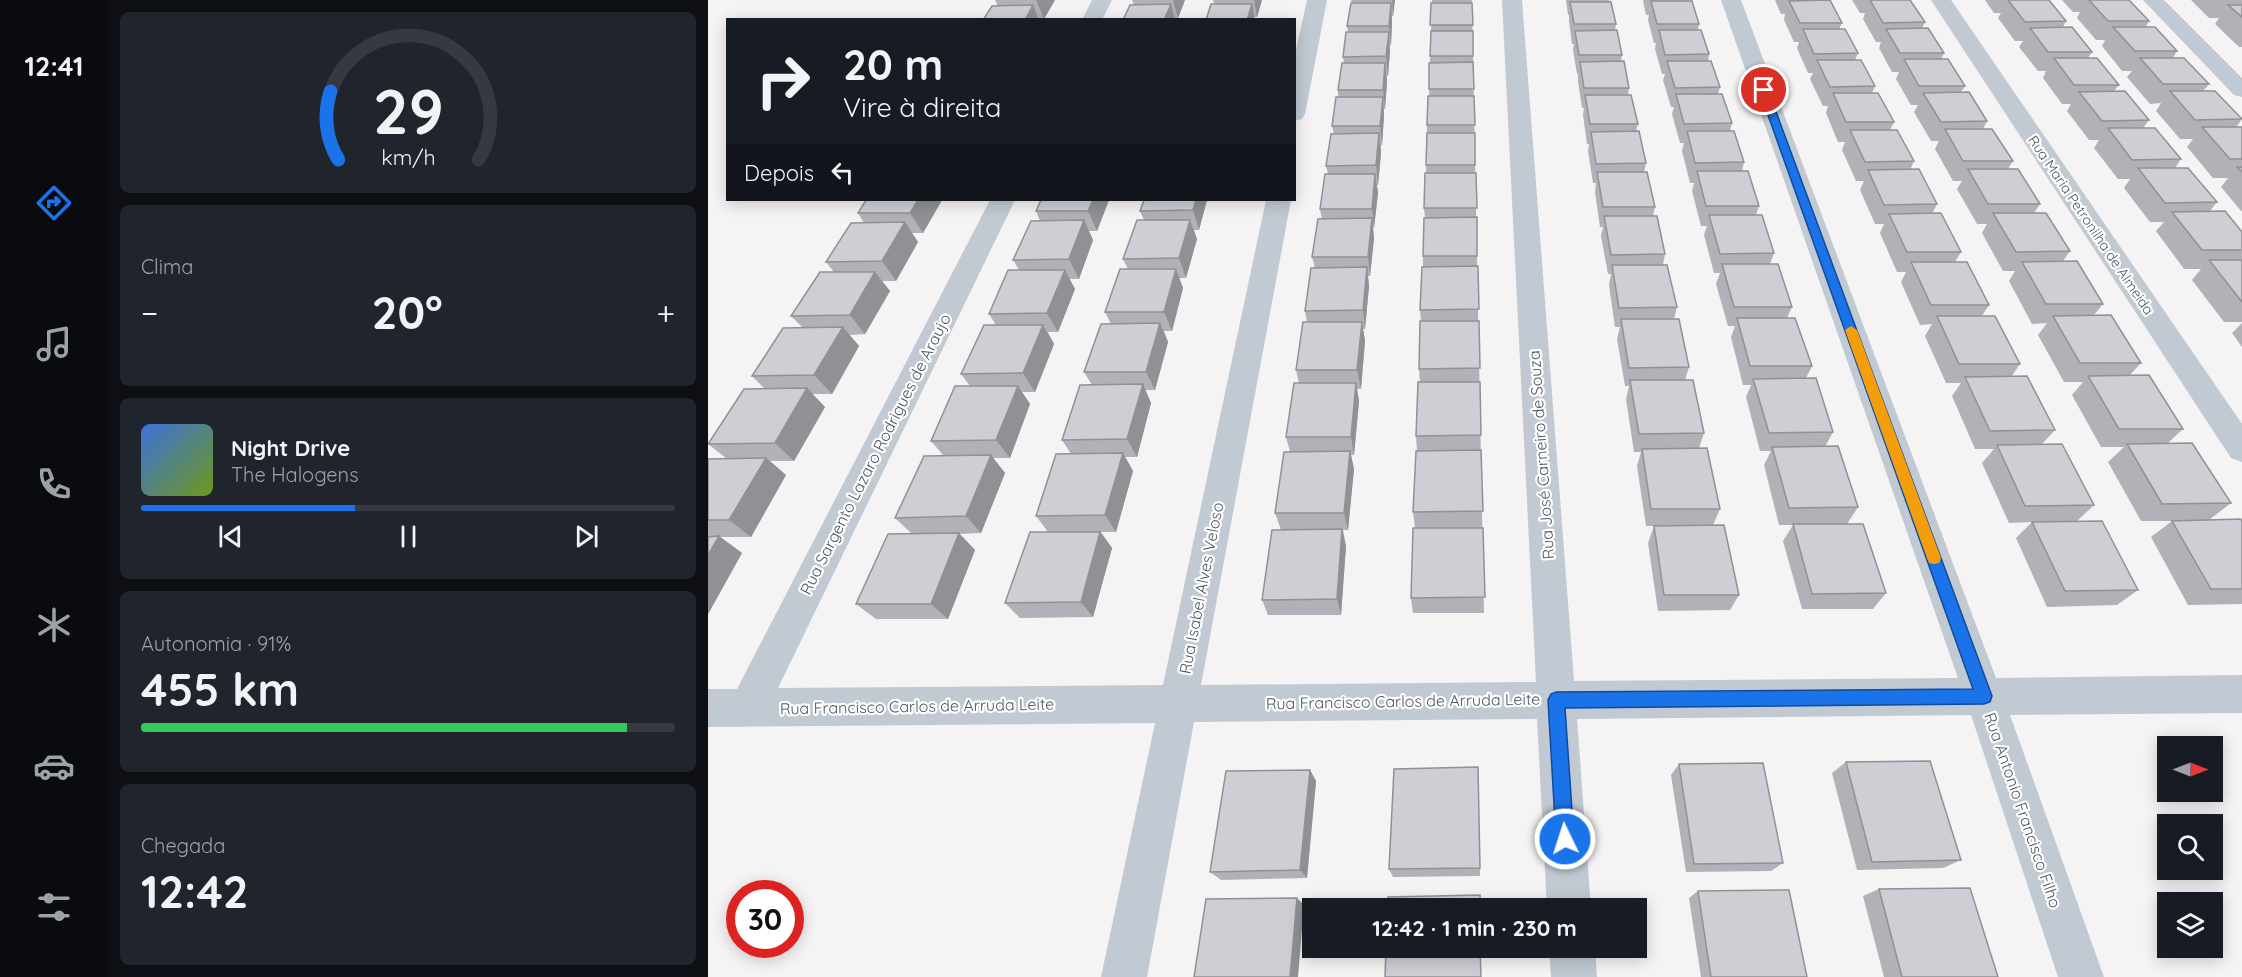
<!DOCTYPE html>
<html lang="pt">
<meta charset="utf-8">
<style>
:root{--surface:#171b24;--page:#20242c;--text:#f1f3f6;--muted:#9ea1a6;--line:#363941;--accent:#1a73e8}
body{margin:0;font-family:Quicksand,sans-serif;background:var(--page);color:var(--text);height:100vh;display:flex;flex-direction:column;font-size:22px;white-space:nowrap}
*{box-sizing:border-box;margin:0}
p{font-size:20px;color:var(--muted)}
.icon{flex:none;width:33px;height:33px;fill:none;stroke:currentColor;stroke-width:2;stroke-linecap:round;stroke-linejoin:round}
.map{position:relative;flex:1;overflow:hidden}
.side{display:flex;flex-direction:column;gap:12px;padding:12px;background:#0d0f14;width:600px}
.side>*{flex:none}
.hud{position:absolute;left:18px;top:18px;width:570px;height:183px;border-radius:0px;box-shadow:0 3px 15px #0003;background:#171b24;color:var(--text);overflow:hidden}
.needle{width:39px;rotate:90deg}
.fabs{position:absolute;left:1449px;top:736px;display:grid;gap:12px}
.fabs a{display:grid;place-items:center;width:66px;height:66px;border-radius:0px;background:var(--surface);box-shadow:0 3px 15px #0003;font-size:30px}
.speed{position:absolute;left:18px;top:880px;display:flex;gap:12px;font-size:30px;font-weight:700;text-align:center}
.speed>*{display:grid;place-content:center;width:78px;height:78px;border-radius:50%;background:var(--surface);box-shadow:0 3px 15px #0003;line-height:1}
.speed .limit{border:9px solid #d22;background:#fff;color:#111}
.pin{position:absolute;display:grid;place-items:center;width:51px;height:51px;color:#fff;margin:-26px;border:3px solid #fff;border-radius:50%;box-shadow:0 2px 6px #0007}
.me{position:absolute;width:66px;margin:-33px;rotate:356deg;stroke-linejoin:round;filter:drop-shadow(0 0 4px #0008)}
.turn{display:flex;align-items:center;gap:21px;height:126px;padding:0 18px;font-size:27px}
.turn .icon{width:78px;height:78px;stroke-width:2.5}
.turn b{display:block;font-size:42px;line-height:51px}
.then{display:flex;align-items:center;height:57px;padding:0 18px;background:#0003;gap:12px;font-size:22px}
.big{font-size:45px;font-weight:700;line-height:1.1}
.side .card{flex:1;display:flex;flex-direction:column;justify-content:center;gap:9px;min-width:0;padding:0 21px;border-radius:9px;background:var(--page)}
.side .dial{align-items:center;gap:0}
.dial svg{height:156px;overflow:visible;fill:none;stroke:var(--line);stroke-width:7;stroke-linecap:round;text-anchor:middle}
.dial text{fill:var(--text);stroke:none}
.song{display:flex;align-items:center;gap:18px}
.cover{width:72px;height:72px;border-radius:9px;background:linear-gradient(135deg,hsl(220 70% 55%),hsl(80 70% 35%))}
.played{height:6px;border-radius:3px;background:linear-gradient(90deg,var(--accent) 40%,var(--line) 40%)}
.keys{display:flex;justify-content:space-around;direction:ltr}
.heat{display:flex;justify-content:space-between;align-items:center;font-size:33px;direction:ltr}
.charge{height:9px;border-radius:4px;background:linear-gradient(90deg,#34c759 91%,var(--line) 0)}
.trip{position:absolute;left:594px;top:898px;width:345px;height:60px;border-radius:0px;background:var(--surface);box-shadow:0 3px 15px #0003;font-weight:700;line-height:60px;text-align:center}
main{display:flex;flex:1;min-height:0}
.tabs{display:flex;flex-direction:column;width:108px;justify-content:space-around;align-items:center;background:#090b0e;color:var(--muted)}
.tabs .icon{width:42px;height:42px}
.tabs .selected{color:var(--accent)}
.tabs b{font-size:27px;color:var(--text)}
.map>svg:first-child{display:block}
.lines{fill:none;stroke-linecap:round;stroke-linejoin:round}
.street{fill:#c1cad2;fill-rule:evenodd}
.wall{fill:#b0b2b7}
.shaded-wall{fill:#909195}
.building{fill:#cdcfd5;stroke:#909195;stroke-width:1.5}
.route{fill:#1a73e8;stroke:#114b97;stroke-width:1.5}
.slow{fill:#f59e0b}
.labels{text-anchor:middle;stroke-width:4.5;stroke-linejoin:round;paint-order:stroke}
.far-street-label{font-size:14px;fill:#4a5661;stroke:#fff}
.street-label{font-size:16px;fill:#4a5661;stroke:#fff}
</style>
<main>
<nav class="tabs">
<b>12:41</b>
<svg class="icon selected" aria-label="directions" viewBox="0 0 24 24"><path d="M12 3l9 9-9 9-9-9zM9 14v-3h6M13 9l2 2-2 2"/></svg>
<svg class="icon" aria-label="music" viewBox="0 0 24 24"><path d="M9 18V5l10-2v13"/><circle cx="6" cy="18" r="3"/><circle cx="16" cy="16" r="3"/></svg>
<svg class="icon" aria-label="phone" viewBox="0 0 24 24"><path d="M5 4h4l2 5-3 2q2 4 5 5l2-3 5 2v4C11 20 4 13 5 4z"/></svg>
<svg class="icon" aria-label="climate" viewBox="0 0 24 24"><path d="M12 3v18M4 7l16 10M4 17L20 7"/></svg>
<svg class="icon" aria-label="car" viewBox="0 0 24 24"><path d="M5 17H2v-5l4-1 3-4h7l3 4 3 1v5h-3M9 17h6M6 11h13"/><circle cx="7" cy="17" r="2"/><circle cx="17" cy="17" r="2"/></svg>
<svg class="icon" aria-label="filters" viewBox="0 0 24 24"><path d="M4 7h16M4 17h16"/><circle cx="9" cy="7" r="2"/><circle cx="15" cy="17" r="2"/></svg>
</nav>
<section class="side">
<div class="card dial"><svg viewBox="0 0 100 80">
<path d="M14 69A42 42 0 1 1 86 69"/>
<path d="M14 69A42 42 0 0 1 10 34" stroke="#1a73e8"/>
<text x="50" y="56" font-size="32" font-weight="700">29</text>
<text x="50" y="72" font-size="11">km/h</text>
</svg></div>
<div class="card"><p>Clima</p>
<div class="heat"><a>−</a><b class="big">20°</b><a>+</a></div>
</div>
<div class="card">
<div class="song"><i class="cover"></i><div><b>Night Drive</b><p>The Halogens</p></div></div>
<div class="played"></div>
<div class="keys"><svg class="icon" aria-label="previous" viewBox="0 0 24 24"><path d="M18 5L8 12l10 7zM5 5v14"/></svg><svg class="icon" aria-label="pause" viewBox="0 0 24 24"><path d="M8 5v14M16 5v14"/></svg><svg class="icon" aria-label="next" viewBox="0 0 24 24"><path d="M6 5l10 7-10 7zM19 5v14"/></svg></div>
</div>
<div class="card"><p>Autonomia · 91%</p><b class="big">455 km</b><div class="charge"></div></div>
<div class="card"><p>Chegada</p><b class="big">12:42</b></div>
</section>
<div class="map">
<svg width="1534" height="977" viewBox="0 0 1534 977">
<rect width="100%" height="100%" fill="#f5f3f3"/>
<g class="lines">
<path class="street" d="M384 0H404L394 20H374Z
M599 0H619L597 114 594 119 586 121V59Z
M794 0H814L866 681 1250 678 1013 0H1033L1288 678 1534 675V713L1302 715 1396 977H1350L1263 715 869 719 883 909H839L829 719 486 722 439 977H393L447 723 0 727V689H29L282 200H307L70 688 455 685 558 200H583L493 685 828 682Z
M1223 0H1243L1534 424V462L1523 458Z
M1435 0H1456L1534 78V97L1526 95Z
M841 948H887L889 977H843Z"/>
</g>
<path class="wall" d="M287 0H347L336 19 331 20 290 6Z
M424 0H477L470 18H466L467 20H415L426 5Z
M505 0H554L549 17H546L547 20H498L506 4Z
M643 0H687L685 16H684V22L683 45H682V51L680 76H679V82L677 109H676V116L674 145H673V153L670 185H669L670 193 666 228H665L666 238 662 276H660L661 286 657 329H655L657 341 653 389H649L651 401 646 455H643L646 469 640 530H635L638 546 633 615H560L554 600 573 530 567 513 582 452 578 437 591 383 588 370 599 322 597 311 607 268 604 257 614 219 612 209 620 174 618 166 626 134 624 126 630 97V90L636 63 635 57 640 32 639 26 644 3Z
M724 0H764V3L776 613H705L703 598 707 528 705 512 709 451 708 436 712 382 711 369 713 321 712 310 715 267V256L717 218 716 208 718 173 719 125 721 96Z
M858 0H901L908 24 907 30 914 55 913 61 921 88 920 95 930 124 928 131 938 163 936 172 947 207 945 216 957 254 955 265 969 307 966 319 981 367 977 380 996 433 991 448 1012 509 1005 525 1031 595 1022 610 950 611 940 543 946 526H938L929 466 933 452H926L918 399 921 386H917L909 339 912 327H907L901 285 903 274H900L893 236 895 227H892L887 192 888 183H885L880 151 881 144H879L875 115 876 108H874L870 81V74H869L865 50 866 44H864L861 21V15H860Z
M935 0H981L991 24 990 30 1001 54 1000 61 1012 87 1010 94 1024 123 1022 131 1036 162 1034 171 1051 206 1048 215 1066 253 1062 264 1084 307 1079 318 1104 366 1098 378 1125 432 1117 447 1150 507 1139 524 1178 593 1165 609H1094L1075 541 1085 525H1071L1056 465 1063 451H1052L1038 397 1043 385H1035L1023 337 1027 326H1020L1008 284 1012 273H1006L996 235 999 226H993L984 191 986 183H982L974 151 976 143H972L964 114 966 107H963L955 80 957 74H954L947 49 948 43H946L940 20 941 15H938Z
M1067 0H1118L1134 23 1131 29 1150 53 1147 60 1167 86 1164 93 1186 122 1182 130 1206 161 1202 170 1229 204 1224 214 1253 252 1247 262 1281 305 1274 316 1312 364 1303 377 1347 430 1334 444 1386 505 1369 521 1430 590 1409 605 1339 607 1308 538 1324 522 1301 523 1274 463 1286 449H1267L1244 396 1253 383H1238L1217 336 1224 324 1212 325 1193 282 1198 272H1189L1172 233 1176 224H1167L1152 190 1156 181H1148L1134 150 1137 142H1130L1118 113 1120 106H1115L1102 79 1105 73H1100L1089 48 1091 42H1086L1076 20 1077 14H1073Z
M1144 0H1202L1217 22 1214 28 1236 53 1233 59 1257 86 1253 92 1279 121 1275 129 1305 161 1300 169 1332 204 1326 213 1362 251 1355 261 1395 304 1386 315 1433 363 1421 376 1475 429 1460 443 1523 503 1501 520 1534 522V604L1480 605 1443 537 1464 521H1433L1400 462 1416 447H1393L1364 395 1375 382H1356L1330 335 1339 323 1324 324 1301 281 1307 271H1295L1274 233 1279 224H1269L1249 189 1254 181H1245L1227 149 1231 141H1223L1206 112 1210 105H1203L1188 79 1191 72H1184L1171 48 1173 42H1168L1155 19 1157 13H1152Z
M1277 0H1341L1358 21 1355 27 1384 52 1380 58 1411 85 1406 91 1441 120 1435 128 1473 159 1467 168 1509 202 1501 212 1534 232V322H1516L1484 280 1493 269H1476L1448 231 1456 222H1442L1416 188 1422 179H1410L1386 148 1391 140H1381L1359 111 1363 104H1354L1335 78 1338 71H1330L1311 47 1315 41H1307L1290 18 1293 13H1286Z
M1354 0H1421L1441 21 1438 27 1469 51 1465 58 1501 84 1495 91 1534 119 1528 127H1534V212L1513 187 1520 178H1505L1479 147 1485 139H1472L1448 111 1453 103 1442 104 1419 77 1424 71H1414L1394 46 1397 40H1388L1369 18 1372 12H1365Z
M1483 0H1534V47H1531L1507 24 1511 18H1501Z
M234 200 215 233H204L210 242 188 281H174L182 291 157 334 141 335 151 346 124 394H104L117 407 86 461H62L78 475 43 537H12L34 553 0 614V459L18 458 0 444 57 389 44 376 94 327 83 316 126 272 118 262 156 223 150 213Z
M401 200 389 231H381L385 240 371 279H361L367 289 350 332H340L346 344 327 392H314L322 404 302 458H285L297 473 273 533 251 534 267 550 240 619H168L148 604 204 534 187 518 235 455 223 441 262 386 253 374 288 325 281 314 311 270 305 260 332 221 328 211Z
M436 200H499L491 230H486L489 239 478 278H471L475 288 464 331H456L460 342 447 390H437L443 403 429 457H417L425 471 408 532H393L404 548 385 617 312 618 297 603 340 532 328 516 363 454 354 440 384 385 376 372 403 324 397 312 420 269 415 259 436 220 432 211Z
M1534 323V347L1524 333Z
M1138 762 1253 860 1235 868 1149 870 1124 773Z
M971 764 1075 863 1063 871 978 872 963 775Z
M602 770 608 781 599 878 513 880 502 872Z
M772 868V876L685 877 681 869Z
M1171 889 1290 977H1176L1155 896Z
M990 891 1099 977H993L981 898Z"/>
<path class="shaded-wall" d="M328 0H347L336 19Z
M465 0H477L470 18Z
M546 0H554L549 17Z
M684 0H687L685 16Z
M683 3 684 22 683 45 681 26Z
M463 4 467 20H456Z
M544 4 547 20H539Z
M325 5 331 20H317Z
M681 32 682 51 680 76 678 56Z
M677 63 679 82 677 109 675 90Z
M675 97 676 116 674 145 672 126Z
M671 133 673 153 670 185 668 165Z
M667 174 670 193 666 228 664 209Z
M210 200H234L215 233 202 213Z
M385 200H401L389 231 380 211Z
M488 200H499L491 230 485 210Z
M664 218 666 238 662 276 660 257Z
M376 220 385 240 371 279 361 259Z
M482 220 489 239 478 278 471 258Z
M197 222 210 242 188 281 174 261Z
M659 267 661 286 657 329 655 310Z
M468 269 475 288 464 331 456 312Z
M357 270 367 289 350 332 339 313Z
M167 272 182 291 157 334 142 315Z
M654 322 657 341 653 389 649 370Z
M452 323 460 342 447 390 438 372Z
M335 325 346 344 327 392 315 373Z
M135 327 151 346 124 394 106 375Z
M648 383 651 401 646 455 643 437Z
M435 384 443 403 429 457 419 439Z
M310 386 322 404 302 458 288 440Z
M99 388 117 407 86 461 67 443Z
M642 451 646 469 640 530 636 513Z
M415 453 425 471 408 532 397 515Z
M283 455 297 473 273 533 258 516Z
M58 458 78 475 43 537 21 520Z
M634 529 638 546 633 615 629 599Z
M392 532 404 548 385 617 373 602Z
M251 533 267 550 240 619 223 604Z
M11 536 34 553 0 614V555Z
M602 770 608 781 599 878 592 870Z
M589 898 596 905 590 977H582Z"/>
<path class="building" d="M1122 0 1134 23H1092L1081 1Z
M1162 0H1202L1217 22 1175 23Z
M1300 0H1341L1358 21 1317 22Z
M1381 0H1421L1441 21H1400Z
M943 1H984L991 24H949Z
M862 2H903L908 24H866Z
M643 3H683L681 26H639Z
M723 3H764L765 25H722Z
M463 4 456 20H415L422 5Z
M503 4H544L539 20H498Z
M325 5 317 20H275L284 6Z
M1520 5H1534V17Z
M1364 27 1384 52H1340L1322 28Z
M1405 27H1447L1469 51H1427Z
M1220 28 1236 53H1192L1178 29Z
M1095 29H1137L1150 53 1106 54Z
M909 30 914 55H871L867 31Z
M951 30H993L1001 54 957 55Z
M723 31H765V56H722Z
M638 32H681L678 56 635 57Z
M1346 58H1389L1411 85H1366Z
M1432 58H1476L1501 84H1455Z
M1196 59H1240L1257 86H1211Z
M1109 60H1153L1167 86 1122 87Z
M916 61 921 88H876L872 62Z
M959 61H1003L1012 87 967 88Z
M765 62 766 89H721V63Z
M634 63H677L675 90H630Z
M1417 91 1441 120 1394 121 1371 92Z
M1462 91H1507L1534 119 1487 120Z
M1261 92 1279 121 1233 122 1215 93Z
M1125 93H1170L1186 122H1138Z
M968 94H1014L1024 123 976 124Z
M877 95H923L930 124H882Z
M720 96H766L767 125H719Z
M628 97H675L672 126H624Z
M1494 127H1534V159H1522Z
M1400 128H1447L1473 159 1424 160Z
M1237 129H1284L1305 161H1255Z
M1142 130H1189L1206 161 1157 162Z
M931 131 938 163 888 164 883 132Z
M979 131H1026L1036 162 987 163Z
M671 133 668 165 618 166 623 134Z
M719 133H767V165H718Z
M1529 167H1534V172Z
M1430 168H1480L1509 202 1457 203Z
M1211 169 1229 204 1176 205 1160 170Z
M1260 169H1310L1332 204H1280Z
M989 171H1040L1051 206H998Z
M889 172H939L947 207H895Z
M717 173H768L769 208H716Z
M617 174H667L664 209H612Z
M158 200H210L202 213H150Z
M333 200H385L380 211H328Z
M436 200H488L485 210 432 211Z
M1517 211 1534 232V250H1494L1464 212Z
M1233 213 1253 252H1199L1181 214Z
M1285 213H1338L1362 251 1308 252Z
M1001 215H1054L1066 253 1012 254Z
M896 216H949L957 254 903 255Z
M769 217V256H715L716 218Z
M664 218 660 257H604L610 219Z
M376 220 361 259 305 260 323 221Z
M429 220H482L471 258 415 259Z
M197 222 174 261 118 262 143 223Z
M1501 260H1534V302Z
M1369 261 1395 304H1338L1314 262Z
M1203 262H1259L1281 305H1223Z
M1014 264H1070L1084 307H1026Z
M904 265H959L969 307 911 308Z
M770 266 771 309 712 310 714 267Z
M659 267 655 310 597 311 603 268Z
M412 269H468L456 312H397Z
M300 270H357L339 313 281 314Z
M112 272H167L142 315 83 316Z
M1403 315 1433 363H1372L1345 316Z
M1229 316H1287L1312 364H1251Z
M1029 318H1087L1104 366H1042Z
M913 319H971L981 367 921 368Z
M712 321H771L772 368 711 369Z
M595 322H654L649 370H588Z
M452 323 438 372H376L393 324Z
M276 325H335L315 373 253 374Z
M135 327 106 375 44 376 75 328Z
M1441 375 1475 429H1411L1380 376Z
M1319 376 1347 430 1282 431 1257 377Z
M1108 378 1125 432 1061 433 1045 379Z
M922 380H985L996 433 931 434Z
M710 382H772L773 435 708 436Z
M586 383H648L643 437H578Z
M435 384 419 439 354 440 372 385Z
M247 386H310L288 440 223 441Z
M99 388 67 443 0 444 36 389Z
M1484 443 1523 503 1454 504 1419 444Z
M1354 444 1386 505 1317 506 1289 445Z
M1130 446 1150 507 1081 508 1064 447Z
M999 448 1012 509H943L934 449Z
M773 450 775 511 705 512 708 451Z
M642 451 636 513H567L576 452Z
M415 453 397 515 328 516 348 454Z
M283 455 258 516 187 518 216 456Z
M58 458 21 520H0V459Z
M1533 519 1534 522V589H1503L1464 521Z
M1394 521 1430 590 1357 591 1324 522Z
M1085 524H1155L1178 593 1104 594Z
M1016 525 1031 595H956L946 526Z
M705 528H775L777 597 703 598Z
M634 529 629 599 554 600 564 530Z
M322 532H392L373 602 297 603Z
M251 533 223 604H148L180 534Z
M11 536 0 555V537Z
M1222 761 1253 860 1164 862 1138 762Z
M1055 763 1075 863 986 864 971 764Z
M770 767 772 868 681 869 686 769Z
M602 770 592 870 502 872 518 771Z
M1262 888 1290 977H1194L1171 889Z
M1081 890 1099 977H1003L990 891Z
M772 895V909H680V897Z
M589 898 582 977H486L498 899Z
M678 948H772L773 977H677Z"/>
<path class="route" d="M1053 88 1060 90 1284 696 1282 702 1276 704 857 708 866 839 863 845 857 848 851 845 848 839 840 700 843 694 848 692 1265 689 1051 90Z"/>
<path class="slow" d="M1143 326 1149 330 1233 558 1231 563 1226 564 1221 563 1219 558 1137 330Z"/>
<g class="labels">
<g class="far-street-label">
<text transform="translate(1383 225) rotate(56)" y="5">Rua Maria Petronilha de Almeida</text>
</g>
<g class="street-label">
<text transform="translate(167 454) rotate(-63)" y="6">Rua Sargento Lazaro Rodrigues de Araujo</text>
<text transform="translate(833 455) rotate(-94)" y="6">Rua José Carneiro de Souza</text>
<text transform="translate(493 588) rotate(-79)" y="6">Rua Isabel Alves Veloso</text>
<text transform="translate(695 701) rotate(-1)" y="6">Rua Francisco Carlos de Arruda Leite</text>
<text transform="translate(209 706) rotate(-1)" y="6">Rua Francisco Carlos de Arruda Leite</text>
<text transform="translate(1315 810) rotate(71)" y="6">Rua Antonio Francisco Filho</text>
</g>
</g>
</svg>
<div class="fabs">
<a><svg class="needle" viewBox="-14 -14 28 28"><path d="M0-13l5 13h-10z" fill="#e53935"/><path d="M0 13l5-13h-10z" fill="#9ea1a6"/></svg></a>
<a><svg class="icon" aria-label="search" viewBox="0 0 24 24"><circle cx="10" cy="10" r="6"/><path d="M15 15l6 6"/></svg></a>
<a><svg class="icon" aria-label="layers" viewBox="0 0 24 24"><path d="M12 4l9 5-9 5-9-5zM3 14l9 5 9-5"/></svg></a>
</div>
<div class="speed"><div class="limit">30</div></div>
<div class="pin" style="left:1056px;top:90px;background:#d93025"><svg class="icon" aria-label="arrive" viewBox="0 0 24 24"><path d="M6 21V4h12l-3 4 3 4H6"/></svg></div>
<svg class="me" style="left:857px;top:839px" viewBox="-20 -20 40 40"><circle r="17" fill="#1a73e8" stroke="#fff" stroke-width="3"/><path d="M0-11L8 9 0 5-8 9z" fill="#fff"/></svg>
<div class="trip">12:42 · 1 min · 230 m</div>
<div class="hud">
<div class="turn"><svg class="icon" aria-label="right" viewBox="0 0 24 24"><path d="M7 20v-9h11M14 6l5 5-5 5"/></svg><div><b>20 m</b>Vire à direita</div></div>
<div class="then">Depois<svg class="icon" aria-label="left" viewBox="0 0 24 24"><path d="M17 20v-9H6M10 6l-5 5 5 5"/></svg></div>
</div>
</div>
</main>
